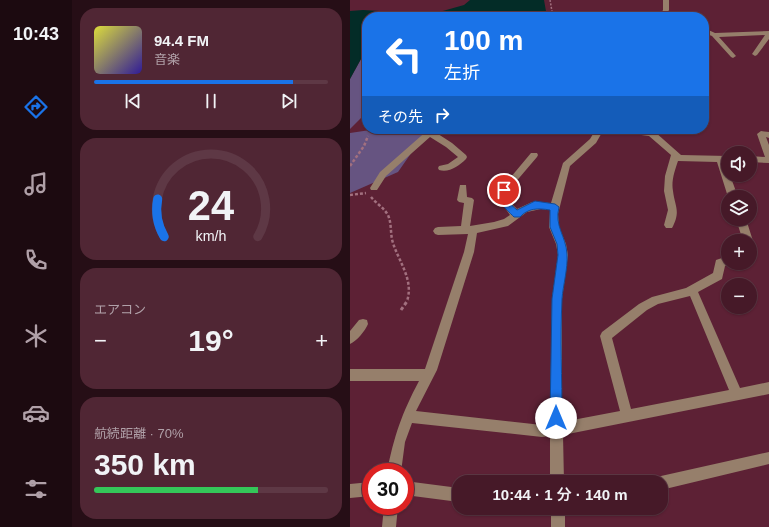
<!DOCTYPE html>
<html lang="ja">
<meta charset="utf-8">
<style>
:root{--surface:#461928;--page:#502634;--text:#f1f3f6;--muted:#b0a0a8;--line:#5e3845;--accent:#1a73e8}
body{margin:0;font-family:Helvetica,"Noto Sans JP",sans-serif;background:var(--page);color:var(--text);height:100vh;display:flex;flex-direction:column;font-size:15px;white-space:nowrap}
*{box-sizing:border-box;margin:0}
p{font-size:13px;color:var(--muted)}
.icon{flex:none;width:22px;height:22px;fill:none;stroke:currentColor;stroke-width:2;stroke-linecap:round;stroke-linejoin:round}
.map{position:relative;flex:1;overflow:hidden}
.drawer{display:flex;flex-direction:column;gap:8px;padding:8px;background:#260e16;width:278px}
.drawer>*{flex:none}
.guide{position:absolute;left:12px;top:12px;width:347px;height:122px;border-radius:16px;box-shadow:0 1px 3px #0004,0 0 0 1px var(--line);background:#1a73e8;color:#fff;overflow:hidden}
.buttons{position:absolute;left:371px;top:146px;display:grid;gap:8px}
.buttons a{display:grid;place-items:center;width:36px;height:36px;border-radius:50%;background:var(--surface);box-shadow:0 1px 3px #0004,0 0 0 1px var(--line);font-size:20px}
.speed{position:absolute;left:12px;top:463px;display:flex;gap:8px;font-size:20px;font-weight:700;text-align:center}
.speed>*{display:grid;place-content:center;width:52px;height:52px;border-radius:50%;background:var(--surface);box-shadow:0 1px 3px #0004,0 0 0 1px var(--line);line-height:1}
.speed .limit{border:6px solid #d22;background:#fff;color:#111}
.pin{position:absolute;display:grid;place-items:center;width:34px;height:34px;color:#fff;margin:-17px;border:2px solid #fff;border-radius:50%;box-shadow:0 1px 4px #0007}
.me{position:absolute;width:44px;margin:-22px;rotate:0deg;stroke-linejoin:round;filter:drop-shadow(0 0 3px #0008)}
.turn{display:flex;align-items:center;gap:14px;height:84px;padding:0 16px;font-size:18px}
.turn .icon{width:52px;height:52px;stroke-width:2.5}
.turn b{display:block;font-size:28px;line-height:34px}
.then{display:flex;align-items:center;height:38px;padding:0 16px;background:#0003;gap:8px;font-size:15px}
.big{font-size:30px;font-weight:600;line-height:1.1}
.drawer .tile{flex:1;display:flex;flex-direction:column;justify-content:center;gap:6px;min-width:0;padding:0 14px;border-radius:16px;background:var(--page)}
.drawer .dial{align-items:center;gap:0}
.dial svg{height:104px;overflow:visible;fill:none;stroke:var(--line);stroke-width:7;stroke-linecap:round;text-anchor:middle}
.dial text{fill:var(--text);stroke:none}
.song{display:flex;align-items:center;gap:12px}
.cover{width:48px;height:48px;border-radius:6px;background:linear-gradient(135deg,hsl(60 70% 55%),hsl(250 70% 35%))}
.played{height:4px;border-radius:2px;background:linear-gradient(90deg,var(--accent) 85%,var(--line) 85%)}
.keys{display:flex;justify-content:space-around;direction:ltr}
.heat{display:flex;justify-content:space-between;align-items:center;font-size:22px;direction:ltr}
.charge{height:6px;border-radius:3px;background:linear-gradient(90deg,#34c759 70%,var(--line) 0)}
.trip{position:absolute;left:102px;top:475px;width:216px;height:40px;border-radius:16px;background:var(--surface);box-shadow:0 1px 3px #0004,0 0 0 1px var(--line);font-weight:600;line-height:40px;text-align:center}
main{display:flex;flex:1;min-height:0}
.menu{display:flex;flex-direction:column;width:72px;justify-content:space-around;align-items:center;background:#1c0a10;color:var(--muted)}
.menu .icon{width:28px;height:28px}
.menu .selected{color:var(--accent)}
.menu b{font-size:18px;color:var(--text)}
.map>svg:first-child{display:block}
.green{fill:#665481}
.water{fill:#032c27}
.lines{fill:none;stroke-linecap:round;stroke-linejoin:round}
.path-far2{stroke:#a2707f;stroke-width:1.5;stroke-dasharray:2 1.5;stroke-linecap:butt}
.path-far1{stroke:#a2707f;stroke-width:2.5;stroke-dasharray:3 2;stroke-linecap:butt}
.path{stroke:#a2707f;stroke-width:3;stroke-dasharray:3.5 2.5;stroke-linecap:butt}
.minor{fill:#967f6b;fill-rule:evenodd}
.route{fill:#1a73e8;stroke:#114b97}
</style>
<main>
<nav class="menu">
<b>10:43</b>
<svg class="icon selected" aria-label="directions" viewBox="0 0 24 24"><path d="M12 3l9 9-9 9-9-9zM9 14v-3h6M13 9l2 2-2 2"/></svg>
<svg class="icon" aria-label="music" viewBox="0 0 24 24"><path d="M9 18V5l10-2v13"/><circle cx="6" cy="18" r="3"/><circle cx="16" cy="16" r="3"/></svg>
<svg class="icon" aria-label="phone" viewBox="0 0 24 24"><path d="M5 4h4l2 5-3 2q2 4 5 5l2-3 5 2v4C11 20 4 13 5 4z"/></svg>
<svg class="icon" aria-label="climate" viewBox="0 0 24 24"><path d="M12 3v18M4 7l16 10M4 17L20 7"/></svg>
<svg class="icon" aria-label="car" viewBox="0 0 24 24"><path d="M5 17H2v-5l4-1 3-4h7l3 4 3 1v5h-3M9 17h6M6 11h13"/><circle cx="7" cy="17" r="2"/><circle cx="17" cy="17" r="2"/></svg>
<svg class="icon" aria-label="filters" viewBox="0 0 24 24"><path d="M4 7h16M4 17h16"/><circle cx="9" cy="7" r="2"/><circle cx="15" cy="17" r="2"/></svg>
</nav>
<section class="drawer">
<div class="tile">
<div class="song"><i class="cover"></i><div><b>94.4 FM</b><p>音楽</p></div></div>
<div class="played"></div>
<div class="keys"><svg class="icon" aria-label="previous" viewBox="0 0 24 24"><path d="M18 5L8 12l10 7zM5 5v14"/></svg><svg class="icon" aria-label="pause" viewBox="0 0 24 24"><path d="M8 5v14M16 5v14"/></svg><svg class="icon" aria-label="next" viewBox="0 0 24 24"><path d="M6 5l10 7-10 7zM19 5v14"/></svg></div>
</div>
<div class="tile dial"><svg viewBox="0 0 100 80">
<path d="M14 69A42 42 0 1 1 86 69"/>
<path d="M14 69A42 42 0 0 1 9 40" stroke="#1a73e8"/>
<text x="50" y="56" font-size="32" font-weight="700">24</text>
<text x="50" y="72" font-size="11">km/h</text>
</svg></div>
<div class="tile"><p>エアコン</p>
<div class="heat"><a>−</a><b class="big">19°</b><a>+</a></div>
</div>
<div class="tile"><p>航続距離 · 70%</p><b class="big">350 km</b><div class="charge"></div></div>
</section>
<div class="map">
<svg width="419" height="527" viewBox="0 0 419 527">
<rect width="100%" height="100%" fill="#5d2135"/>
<path class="green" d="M17 58V112L0 129V79L11 59Z
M27 129H78L48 172 0 193V133Z"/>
<path class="water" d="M120 0H194L197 17H80L82 14 114 5Z
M13 10 30 11 40 15 39 17H17V58L11 59 0 79V11Z"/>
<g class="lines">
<path class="path-far2" d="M200 0 203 17"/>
<path class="path-far1" d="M0 166 14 146 18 136
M0 195 16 193
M21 197C26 203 34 208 38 215 42 224 40 234 43 243 49 262 64 280 57 301"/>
<path class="path" d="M51 310 58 300"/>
<path class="minor" d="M313 0H319V10L315 17H309L313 10Z
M354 28 365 33 419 31V39L407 55 405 56 402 54 415 35 369 37 386 56 383 58 381 57 362 36 354 33Z
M79 129H87L85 132 102 143 116 155 117 157 116 159C109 166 99 173 89 170L88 168 89 166 98 164 108 157 96 147 80 137 36 176 27 190H21L20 188 30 172Z
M246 129H254L246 143 220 166 208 214 209 227 216 244 218 255 212 299V422L270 411 250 336 252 332 289 304 302 297 336 288 363 273 366 260 378 256V263H381L375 266 372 279 348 292 390 388 419 382V394L213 435 214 482H200V436L192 437 62 423 55 442 51 472H37C44 436 52 413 69 381H0V369H75L114 252 118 234 88 235 85 234 83 231 85 228 88 227 111 226 114 203 109 202 107 200 110 185H116L117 197 122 198 124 200 120 226 144 222 154 219 160 215 150 201V190L181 153H187L188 155 187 157 158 191 159 201 167 209 182 202 201 203 213 163 240 139ZM191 209 200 210 199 227 206 244 208 255 202 299 200 424 192 425 66 411 87 370 124 252 127 233 158 226 177 212ZM340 296 379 390 281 409 262 338 297 310 308 304Z
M264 129 300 130 305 132 331 155 378 156V162H375L378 175H380L388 197H378L367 162 328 161C325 170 321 181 323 191 325 207 331 211 322 228H316L314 225 318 210 314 191 315 176 321 155 299 136 268 132Z
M411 131 419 132V138L416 137 419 145V163L400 162V156L415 157 407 134Z
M386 219H396L403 241 401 244H400V241H393Z
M13 319 17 320 18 324C15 331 7 341 0 344V331L9 320Z
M419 452V464L311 490V482H305L306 478 311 476Z
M55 481 109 488V502L55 495Z
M21 482V496L0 498V484Z
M34 506H48L46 527H32Z
M201 508H215V527H201Z"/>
</g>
<path class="route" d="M151 187H157L158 190C156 200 159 203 167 210L185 201 205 204 209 207C204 226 216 236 217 254 218 269 213 285 212 299 210 339 212 379 212 418L210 422 206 424 202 422 200 418 202 299 208 255 207 244 200 227V210C188 208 178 208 170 217H164C155 208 145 201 151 187Z"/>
</svg>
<div class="buttons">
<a><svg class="icon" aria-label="sound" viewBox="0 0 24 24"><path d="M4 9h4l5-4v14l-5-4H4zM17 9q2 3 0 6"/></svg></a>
<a><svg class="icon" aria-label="layers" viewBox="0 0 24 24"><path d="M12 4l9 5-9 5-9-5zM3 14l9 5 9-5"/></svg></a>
<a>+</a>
<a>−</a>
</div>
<div class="speed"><div class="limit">30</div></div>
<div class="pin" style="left:154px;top:190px;background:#d93025"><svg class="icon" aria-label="arrive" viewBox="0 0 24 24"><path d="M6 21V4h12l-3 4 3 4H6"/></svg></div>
<svg class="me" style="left:206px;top:418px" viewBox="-20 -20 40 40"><circle r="19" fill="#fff"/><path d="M0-13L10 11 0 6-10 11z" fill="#1a73e8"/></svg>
<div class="trip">10:44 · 1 分 · 140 m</div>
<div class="guide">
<div class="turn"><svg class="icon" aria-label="left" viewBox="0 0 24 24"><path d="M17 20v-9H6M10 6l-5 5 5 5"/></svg><div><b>100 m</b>左折</div></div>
<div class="then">その先<svg class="icon" aria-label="right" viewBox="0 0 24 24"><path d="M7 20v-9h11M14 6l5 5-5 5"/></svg></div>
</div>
</div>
</main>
